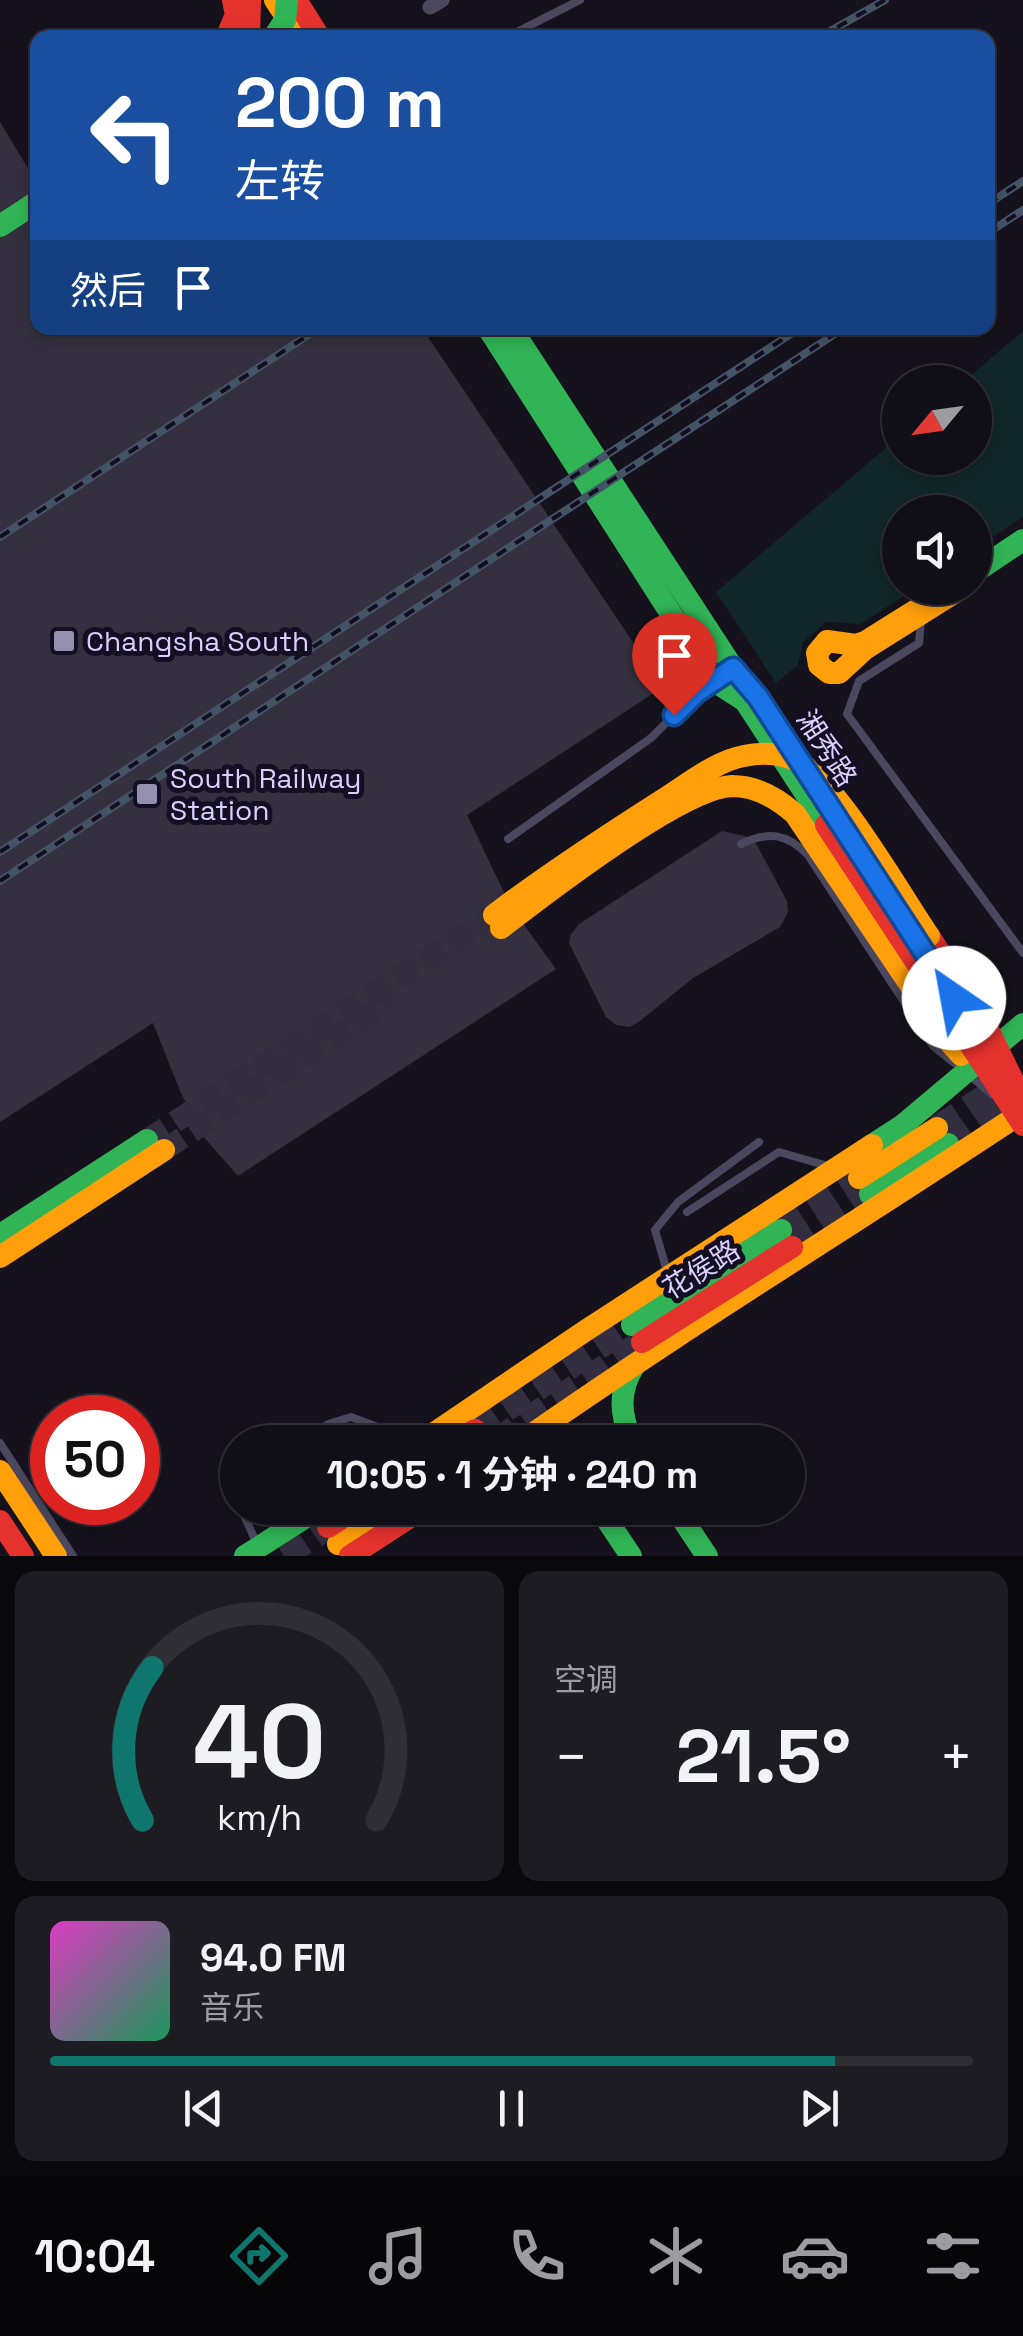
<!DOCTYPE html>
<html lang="zh">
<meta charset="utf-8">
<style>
:root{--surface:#100e16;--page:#1e1c23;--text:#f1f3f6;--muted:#9c9ca1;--line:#302e35;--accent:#0f766e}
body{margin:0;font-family:"Space Grotesk","Noto Sans SC",sans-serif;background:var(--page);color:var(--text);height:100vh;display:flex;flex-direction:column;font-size:38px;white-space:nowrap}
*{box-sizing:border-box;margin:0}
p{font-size:32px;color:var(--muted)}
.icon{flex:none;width:55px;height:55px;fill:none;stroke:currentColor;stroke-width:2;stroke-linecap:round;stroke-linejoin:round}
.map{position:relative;height:1556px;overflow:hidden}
.side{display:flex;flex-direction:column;gap:15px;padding:15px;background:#09080c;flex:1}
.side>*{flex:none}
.banner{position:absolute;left:30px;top:30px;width:965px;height:305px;border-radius:20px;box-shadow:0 5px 15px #0003,0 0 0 2px var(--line);background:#1a4fa0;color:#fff;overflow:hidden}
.needle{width:65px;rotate:241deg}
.buttons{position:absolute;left:882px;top:365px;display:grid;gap:20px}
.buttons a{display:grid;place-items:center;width:110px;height:110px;border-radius:50%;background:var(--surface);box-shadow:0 5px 15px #0003,0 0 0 2px var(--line);font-size:50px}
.speed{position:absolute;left:30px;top:1395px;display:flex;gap:20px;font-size:50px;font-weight:700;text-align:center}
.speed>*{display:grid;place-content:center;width:130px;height:130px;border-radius:50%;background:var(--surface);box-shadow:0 5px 15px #0003,0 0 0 2px var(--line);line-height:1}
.speed .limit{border:15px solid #d22;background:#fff;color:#111}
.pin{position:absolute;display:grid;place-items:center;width:85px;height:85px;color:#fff;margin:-102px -42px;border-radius:50% 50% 50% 0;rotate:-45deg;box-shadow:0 0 10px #0007}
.pin .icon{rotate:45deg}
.me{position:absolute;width:110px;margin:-55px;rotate:327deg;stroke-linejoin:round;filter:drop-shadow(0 0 8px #0008)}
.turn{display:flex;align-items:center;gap:35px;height:210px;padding:0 40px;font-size:45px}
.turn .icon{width:130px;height:130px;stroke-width:2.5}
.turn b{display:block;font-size:70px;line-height:85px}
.then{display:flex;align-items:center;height:95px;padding:0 40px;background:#0003;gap:20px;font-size:38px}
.big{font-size:75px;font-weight:700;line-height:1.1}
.side .card{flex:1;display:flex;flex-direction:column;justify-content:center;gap:15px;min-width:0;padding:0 35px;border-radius:20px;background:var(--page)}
.side .dial{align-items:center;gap:0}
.dial svg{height:260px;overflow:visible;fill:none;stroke:var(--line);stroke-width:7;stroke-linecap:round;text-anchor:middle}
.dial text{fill:var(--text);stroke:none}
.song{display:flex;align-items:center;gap:30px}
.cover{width:120px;height:120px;border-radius:15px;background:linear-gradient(135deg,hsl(310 70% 55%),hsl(150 70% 35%))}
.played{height:10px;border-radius:5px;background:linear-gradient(90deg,var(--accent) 85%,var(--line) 85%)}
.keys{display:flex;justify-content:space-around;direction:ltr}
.heat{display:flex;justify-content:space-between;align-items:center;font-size:55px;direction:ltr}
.side .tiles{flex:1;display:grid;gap:15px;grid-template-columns:1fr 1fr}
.card:last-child{grid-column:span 2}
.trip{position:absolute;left:220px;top:1425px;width:585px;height:100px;border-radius:50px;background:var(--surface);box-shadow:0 5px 15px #0003,0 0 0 2px var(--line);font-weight:700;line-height:100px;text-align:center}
.menu{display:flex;height:160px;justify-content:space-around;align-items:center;background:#060609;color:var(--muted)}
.menu .icon{width:70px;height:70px}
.menu .active{color:var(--accent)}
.menu b{font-size:45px;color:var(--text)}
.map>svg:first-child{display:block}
.green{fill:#122729}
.building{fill:#34303f}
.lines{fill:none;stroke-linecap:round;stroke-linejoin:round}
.secondary-tunnel{stroke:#322e3f;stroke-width:22;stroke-dasharray:22 11;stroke-linecap:butt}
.primary-tunnel{stroke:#322e3f;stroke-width:25;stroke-dasharray:25 12;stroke-linecap:butt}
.lane{stroke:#4b475e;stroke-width:8}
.street{stroke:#4b475e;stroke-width:15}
.fast{stroke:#30b455;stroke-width:22}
.slow{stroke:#ff9f0a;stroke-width:22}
.jam{stroke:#e5322d;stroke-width:22}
.rail-casing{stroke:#435467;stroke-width:8}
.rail{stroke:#130e21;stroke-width:4;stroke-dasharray:11;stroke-linecap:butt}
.fast-bridge{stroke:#30b455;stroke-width:22}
.slow-bridge{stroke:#ff9f0a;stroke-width:22}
.route-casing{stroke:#114b97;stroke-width:25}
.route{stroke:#1a73e8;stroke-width:18}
.poi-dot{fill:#948eaf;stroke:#130e21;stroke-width:4}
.labels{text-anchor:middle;stroke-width:10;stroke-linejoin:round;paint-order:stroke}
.poi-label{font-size:28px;fill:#d9d0fe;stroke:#130e21;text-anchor:start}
.street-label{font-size:28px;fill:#d9d0fe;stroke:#130e21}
</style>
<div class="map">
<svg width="1023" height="1556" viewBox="0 0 1023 1556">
<rect width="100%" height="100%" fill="#15121d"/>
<path class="green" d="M1023 331V517L975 549V512H900V588H916L861 624 826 622 803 642 798 665 776 683 716 592 900 436V458H975V382H963Z"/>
<path class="building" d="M0 122 38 185V328H422L663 687 467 815 511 907 556 969 238 1176 202 1135 180 1091 153 1023 0 1122Z
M722 831 753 838 787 901 788 912 780 927 693 978 640 1021 630 1027 616 1025 606 1017 569 943 571 934 579 924Z"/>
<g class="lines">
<path class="secondary-tunnel" d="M147 1140 494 915
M164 1150 390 1001"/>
<path class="primary-tunnel" d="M937 1128 1023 1072
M948 1144 1023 1094
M781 1230 859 1178
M792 1247 870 1194
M475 1430 632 1325
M494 1442 642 1342
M284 1556 328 1527"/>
<path class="lane" d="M505 38 580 0
M921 620 919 643 859 681 847 714 1023 953
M508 839 651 738 697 692 713 682
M741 844C769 831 786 833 808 855L933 1046 954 1063
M969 1075 993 1095
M687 1212 779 1152 828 1166
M667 1271 655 1230 678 1202 759 1142
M301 1442 328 1424 351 1417 418 1442
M335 1442 339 1440
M0 1443 73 1556
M246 1508 243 1513 257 1544"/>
<path class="street" d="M430 7 442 0"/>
<path class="fast" d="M0 226 38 201
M488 328 714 681 745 701 826 825
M511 328 733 668 764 707
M975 572 1023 540
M872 1145 903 1125 1023 1024
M870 1194 948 1144
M0 1235 147 1140
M632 1325 781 1230
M632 1442C620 1415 618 1391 634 1366
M599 1508 631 1556
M675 1508 707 1556
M245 1556 320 1508"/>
<path class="slow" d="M275 0 300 38
M951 588 865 642 856 645 827 641 817 653 819 665 829 673H839L865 649 962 588
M501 928C545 894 682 788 732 786 757 786 777 798 795 814L946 1038 961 1055
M859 1178 937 1128
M0 1257 164 1150
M421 1442 585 1331 872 1145
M521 1442C685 1327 856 1223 1023 1112
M0 1471 56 1556
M338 1544 394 1508"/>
<path class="jam" d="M296 0 320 38
M226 38 236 15 233 0
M249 38 250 0
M826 825 1023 1125
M929 936 982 1017 1023 1101
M642 1342 792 1247
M456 1442 475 1430
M0 1521 23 1556
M328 1527 357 1508
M350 1556 424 1508"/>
<defs>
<path id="rail" d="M818 38 885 0
M988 204 1023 181
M988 233 1023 210
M0 537 319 328
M0 852 800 328
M0 881 844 328"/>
</defs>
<use href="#rail" class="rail-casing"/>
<use href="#rail" class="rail"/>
<path class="fast-bridge" d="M273 38 285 20 287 0"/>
<path class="slow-bridge" d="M494 915C549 873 606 836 664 799 688 784 716 761 744 756 761 752 781 753 797 761 836 781 901 895 929 936"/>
</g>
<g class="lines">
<defs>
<path id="route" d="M674 715 697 692 733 668 758 697 954 998"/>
</defs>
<use href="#route" class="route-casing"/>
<use href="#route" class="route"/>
</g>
<g class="poi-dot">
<rect x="52" y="629" width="24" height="24" rx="5"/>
<rect x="135" y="782" width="24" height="24" rx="5"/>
</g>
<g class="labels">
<g class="poi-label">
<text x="86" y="651">Changsha South</text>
<text x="170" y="788">South Railway<tspan x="170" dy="32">Station</tspan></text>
</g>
<g class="street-label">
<text transform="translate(827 748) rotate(57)" y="10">湘秀路</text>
<text transform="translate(701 1269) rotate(-32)" y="10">花侯路</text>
</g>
</g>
</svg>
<div class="buttons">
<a><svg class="needle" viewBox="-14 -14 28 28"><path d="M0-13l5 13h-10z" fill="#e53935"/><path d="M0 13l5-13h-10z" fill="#9c9ca1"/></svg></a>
<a><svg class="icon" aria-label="sound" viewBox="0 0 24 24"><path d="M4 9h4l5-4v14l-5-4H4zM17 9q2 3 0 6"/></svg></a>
</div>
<div class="speed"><div class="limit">50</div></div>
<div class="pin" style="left:674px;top:715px;background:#d93025"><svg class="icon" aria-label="arrive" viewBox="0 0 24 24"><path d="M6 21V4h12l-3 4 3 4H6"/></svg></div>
<svg class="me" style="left:954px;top:998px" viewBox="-20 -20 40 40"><circle r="19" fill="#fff"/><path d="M0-13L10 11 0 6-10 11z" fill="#1a73e8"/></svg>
<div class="trip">10:05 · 1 分钟 · 240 m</div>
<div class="banner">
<div class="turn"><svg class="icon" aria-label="left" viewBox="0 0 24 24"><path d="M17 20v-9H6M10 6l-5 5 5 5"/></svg><div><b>200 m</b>左转</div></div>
<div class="then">然后<svg class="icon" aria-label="arrive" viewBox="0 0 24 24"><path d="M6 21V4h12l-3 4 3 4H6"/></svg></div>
</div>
</div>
<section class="side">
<div class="tiles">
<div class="card dial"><svg viewBox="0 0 100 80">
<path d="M14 69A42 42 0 1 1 86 69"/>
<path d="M14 69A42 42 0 0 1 17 22" stroke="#0f766e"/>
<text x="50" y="56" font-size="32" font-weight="700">40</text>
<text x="50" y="72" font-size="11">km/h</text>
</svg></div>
<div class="card"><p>空调</p>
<div class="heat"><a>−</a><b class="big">21.5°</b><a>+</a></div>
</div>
<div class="card">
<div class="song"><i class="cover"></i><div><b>94.0 FM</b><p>音乐</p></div></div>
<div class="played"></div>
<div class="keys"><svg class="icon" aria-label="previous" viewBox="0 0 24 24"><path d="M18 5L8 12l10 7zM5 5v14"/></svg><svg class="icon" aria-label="pause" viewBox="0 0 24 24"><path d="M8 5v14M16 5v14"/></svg><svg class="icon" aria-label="next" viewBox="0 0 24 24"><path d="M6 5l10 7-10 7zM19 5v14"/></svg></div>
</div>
</div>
</section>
<nav class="menu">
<b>10:04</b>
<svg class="icon active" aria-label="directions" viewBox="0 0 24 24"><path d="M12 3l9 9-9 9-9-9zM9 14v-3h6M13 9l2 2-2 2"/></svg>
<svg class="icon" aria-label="music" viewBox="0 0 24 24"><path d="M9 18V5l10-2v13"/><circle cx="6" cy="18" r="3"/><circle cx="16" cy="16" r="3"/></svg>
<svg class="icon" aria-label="phone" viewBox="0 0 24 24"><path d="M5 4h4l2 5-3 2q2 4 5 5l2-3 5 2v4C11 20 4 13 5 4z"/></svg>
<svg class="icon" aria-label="climate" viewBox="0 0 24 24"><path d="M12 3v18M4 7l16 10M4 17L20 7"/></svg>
<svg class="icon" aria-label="car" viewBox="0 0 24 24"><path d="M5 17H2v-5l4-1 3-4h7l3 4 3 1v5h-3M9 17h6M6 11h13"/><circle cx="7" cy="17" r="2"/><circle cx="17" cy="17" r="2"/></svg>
<svg class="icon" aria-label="filters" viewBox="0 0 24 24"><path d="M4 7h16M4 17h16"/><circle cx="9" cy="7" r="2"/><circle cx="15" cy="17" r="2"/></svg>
</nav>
